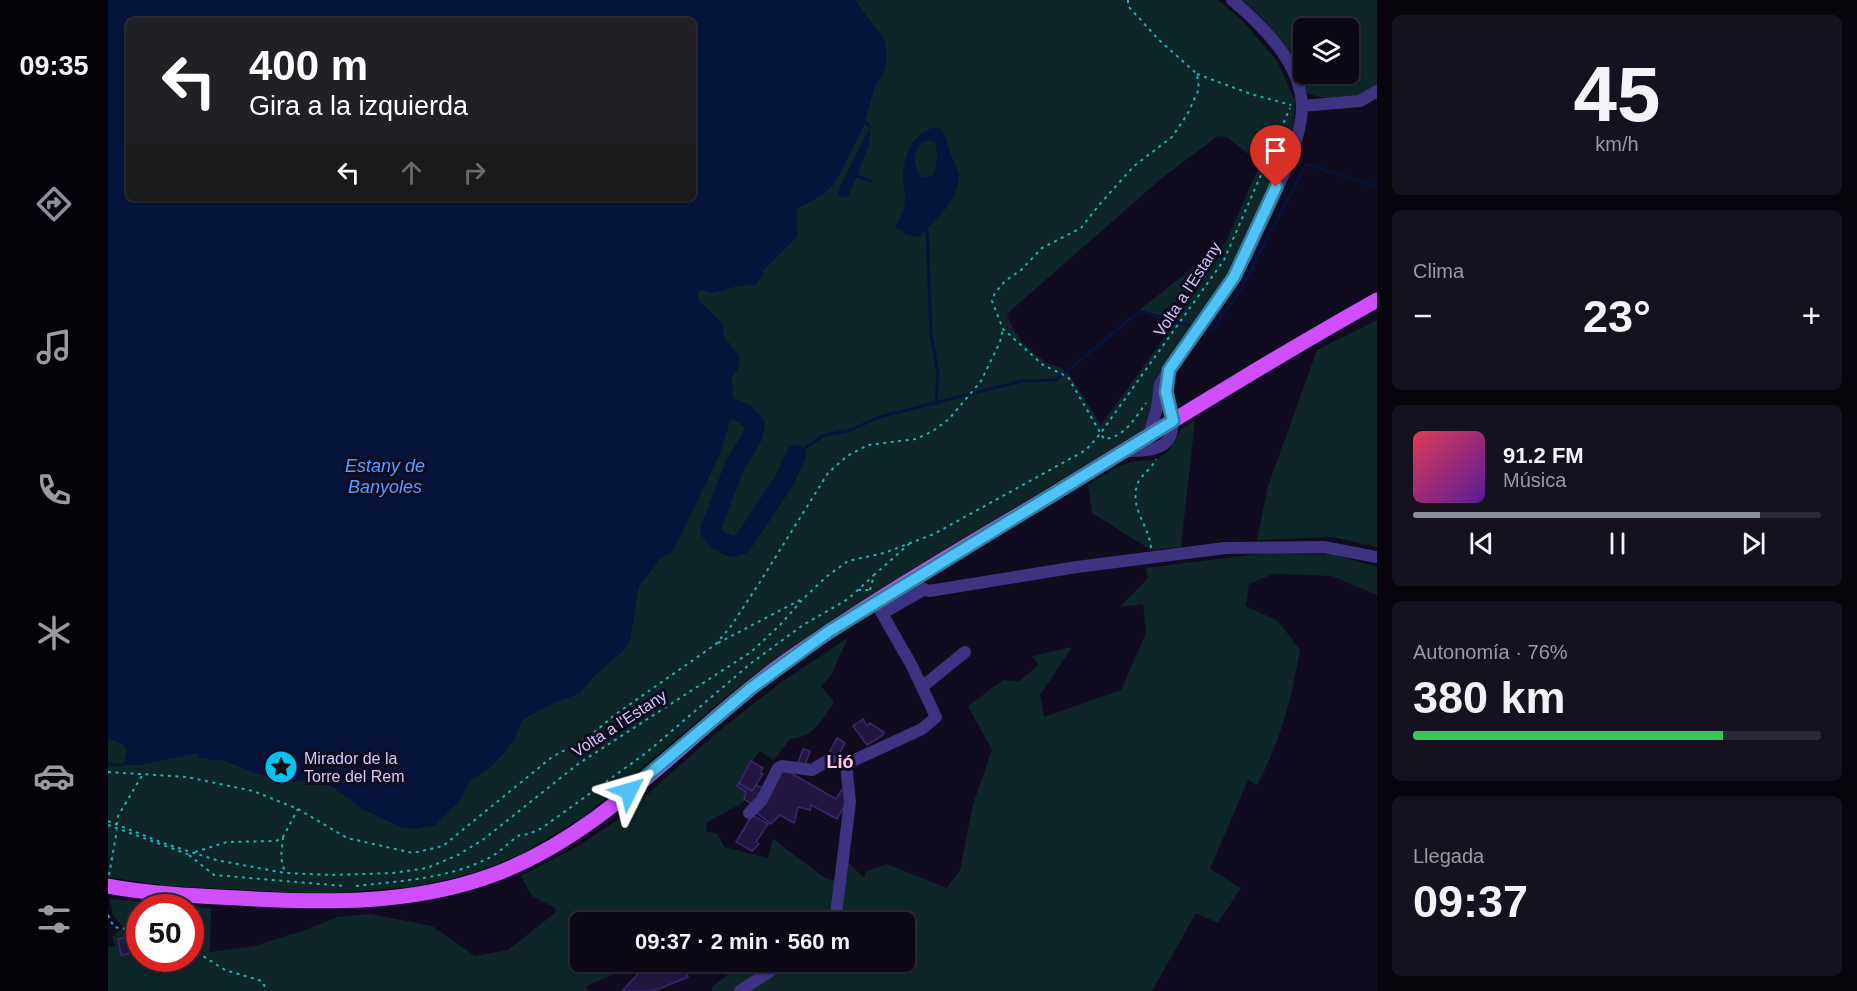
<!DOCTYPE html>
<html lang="es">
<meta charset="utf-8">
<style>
:root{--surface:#0c0816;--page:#15111f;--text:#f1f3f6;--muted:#9a9aa1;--line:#2c2935;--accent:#8c9099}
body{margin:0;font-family:Arial,sans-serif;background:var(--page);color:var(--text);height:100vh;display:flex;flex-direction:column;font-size:22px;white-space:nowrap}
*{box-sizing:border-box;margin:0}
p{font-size:20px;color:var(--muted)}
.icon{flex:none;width:33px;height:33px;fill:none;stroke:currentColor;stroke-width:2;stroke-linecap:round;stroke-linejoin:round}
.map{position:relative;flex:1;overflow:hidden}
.sheet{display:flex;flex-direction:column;gap:15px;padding:15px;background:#07040c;width:480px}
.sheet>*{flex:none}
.banner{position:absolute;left:18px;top:18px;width:570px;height:183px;border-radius:9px;box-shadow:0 2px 4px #0004,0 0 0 2px var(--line);background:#202124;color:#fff;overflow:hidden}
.buttons{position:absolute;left:1185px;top:18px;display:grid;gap:12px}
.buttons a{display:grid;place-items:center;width:66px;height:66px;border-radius:9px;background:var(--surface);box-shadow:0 2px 4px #0004,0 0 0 2px var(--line);font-size:30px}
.speed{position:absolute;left:18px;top:894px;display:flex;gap:12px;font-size:30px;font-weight:700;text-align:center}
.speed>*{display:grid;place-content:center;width:78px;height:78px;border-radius:50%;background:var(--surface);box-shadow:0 2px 4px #0004,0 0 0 2px var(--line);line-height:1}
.speed .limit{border:9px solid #d22;background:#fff;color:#111}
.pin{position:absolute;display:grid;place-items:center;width:51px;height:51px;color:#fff;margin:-62px -26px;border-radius:50% 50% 50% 0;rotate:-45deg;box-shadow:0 0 6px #0007}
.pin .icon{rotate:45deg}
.me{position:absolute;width:66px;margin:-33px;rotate:50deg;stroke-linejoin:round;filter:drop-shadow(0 0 4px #0008)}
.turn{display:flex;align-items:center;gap:21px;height:126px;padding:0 24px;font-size:27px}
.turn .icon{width:78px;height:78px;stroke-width:2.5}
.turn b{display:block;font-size:42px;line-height:51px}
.lanes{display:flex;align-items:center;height:57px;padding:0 24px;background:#0003;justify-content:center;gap:30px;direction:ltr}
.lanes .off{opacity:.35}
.big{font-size:45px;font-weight:700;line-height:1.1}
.sheet .card{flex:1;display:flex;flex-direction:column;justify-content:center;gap:9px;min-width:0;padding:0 21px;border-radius:9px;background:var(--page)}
.sheet .dial{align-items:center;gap:0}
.dial b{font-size:78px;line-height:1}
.song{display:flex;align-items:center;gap:18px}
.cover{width:72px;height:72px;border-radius:9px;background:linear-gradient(135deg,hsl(350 70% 55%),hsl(270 70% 35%))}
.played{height:6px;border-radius:3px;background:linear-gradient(90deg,var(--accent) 85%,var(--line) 85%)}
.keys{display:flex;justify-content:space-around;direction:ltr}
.heat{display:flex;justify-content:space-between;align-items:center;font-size:33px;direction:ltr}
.charge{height:9px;border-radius:4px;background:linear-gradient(90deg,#34c759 76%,var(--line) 0)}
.trip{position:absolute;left:462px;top:912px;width:345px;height:60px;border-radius:9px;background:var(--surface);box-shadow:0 2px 4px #0004,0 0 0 2px var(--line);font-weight:700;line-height:60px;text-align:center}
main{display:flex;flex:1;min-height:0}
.tab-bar{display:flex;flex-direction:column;width:108px;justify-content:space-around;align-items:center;background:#050309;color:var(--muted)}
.tab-bar .icon{width:42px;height:42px}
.tab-bar .selected{color:var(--accent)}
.tab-bar b{font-size:27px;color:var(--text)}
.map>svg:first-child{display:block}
.green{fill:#0e2628;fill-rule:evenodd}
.water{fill:#06143c;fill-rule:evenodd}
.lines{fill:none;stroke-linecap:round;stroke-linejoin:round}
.stream{stroke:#06143c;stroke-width:3}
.river{stroke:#06143c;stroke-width:20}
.building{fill:#231640;stroke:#3c276d;stroke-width:1.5}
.path{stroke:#27aeb4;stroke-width:2;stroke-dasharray:3 4.5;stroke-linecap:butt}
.minor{stroke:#3e3380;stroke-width:12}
.major{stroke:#cf4fff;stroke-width:15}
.route-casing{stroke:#337fa1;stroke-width:15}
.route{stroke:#4fc3f7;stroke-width:10}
.labels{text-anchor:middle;stroke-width:6;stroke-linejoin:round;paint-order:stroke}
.street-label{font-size:16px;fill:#d4c8ff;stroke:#100b1e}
.poi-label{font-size:16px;fill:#d4c8ff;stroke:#100b1e;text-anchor:start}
.water-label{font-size:18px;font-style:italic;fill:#569fff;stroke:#100b1e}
.neighbourhood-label{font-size:18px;font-weight:bold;fill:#ffcae6;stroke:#100b1e}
</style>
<main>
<nav class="tab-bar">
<b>09:35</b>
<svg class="icon selected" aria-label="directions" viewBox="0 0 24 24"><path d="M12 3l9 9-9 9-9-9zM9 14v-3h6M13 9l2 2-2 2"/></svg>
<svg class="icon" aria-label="music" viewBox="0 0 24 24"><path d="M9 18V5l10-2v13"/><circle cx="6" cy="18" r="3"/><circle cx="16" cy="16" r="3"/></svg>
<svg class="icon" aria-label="phone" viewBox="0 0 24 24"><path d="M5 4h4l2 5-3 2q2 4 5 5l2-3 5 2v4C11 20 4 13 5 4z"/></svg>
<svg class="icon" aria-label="climate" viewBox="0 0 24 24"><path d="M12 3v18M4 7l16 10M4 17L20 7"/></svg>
<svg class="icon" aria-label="car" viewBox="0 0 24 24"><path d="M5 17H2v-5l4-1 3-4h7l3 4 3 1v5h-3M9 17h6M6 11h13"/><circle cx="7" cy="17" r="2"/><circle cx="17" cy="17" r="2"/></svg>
<svg class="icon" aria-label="filters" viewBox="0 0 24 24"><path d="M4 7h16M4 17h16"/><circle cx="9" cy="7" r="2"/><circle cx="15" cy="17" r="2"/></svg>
</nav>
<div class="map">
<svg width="1269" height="991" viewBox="0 0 1269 991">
<rect width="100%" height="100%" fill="#100b1e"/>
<path class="green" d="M736 0H1110L1134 20 1169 61 1187 100 1186 122 1181 143 1134 251 1049 380 1045 391V408L1038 428 716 625 638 681 475 817 417 852 381 868 347 878 303 887 215 894 58 886 0 877V715L111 756 164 728 254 808 286 823 583 294ZM1110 136 1119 137 1152 164 1118 242 1030 311 1066 324 993 425 961 374C955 368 952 368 945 365 925 357 905 334 899 314L1054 178Z
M1134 0H1269V101L1261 92C1240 99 1220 101 1199 93 1187 55 1165 25 1134 0ZM1196 28H1240V74H1196Z
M1269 320V547L1225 537 1149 540 1160 486 1209 350Z
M1087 421 1073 547 1043 550 984 513 980 485 1011 466 1026 461 1049 460 1062 449 1073 429Z
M1165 552 1228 555 1269 567V595L1224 576 1165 574 1141 584 1138 606 1170 621 1192 650C1183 700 1173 740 1149 785L1140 780 1102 869 1133 888 1110 923 1088 913 1044 991H604V987L635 962H796V922H472V962H519L504 975 478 986 481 991H0V947L7 946 4 937 15 927 5 916 2 899 103 908 102 952 146 946 195 931 230 917 262 914 324 926 367 956 400 950 448 912 447 908 424 896 413 876 470 846 511 819 612 730 672 683 740 638 723 675 713 686 726 702C714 720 705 738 682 739L666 760 652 751 636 771 638 773 629 786 638 792 636 802 598 823 599 832 609 833 616 847 660 858 665 839 717 878 737 884 740 862 756 878 758 871 779 864 839 888 852 870 865 804 884 750 860 706 895 680 911 681 931 665 924 656 964 647 932 695 936 717 1013 690 1038 633 1035 604 1012 607 1040 578 1038 568ZM32 908H82V958H32Z"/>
<path class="water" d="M0 0H747L777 41 779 60 776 72 767 86 755 127 728 181 716 194 689 209V237L655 271 653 278 647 285 630 286 606 293 593 290 589 293 591 301 614 323 616 336 632 358 630 369 624 377 626 409 611 456 566 549 552 559 531 587 522 641 514 652 487 675 472 693 441 705 414 720 408 736 398 751 385 765 362 781 350 803 327 825 309 829 295 828 254 809 217 781 207 779 182 782 149 774 112 759 111 761 90 757V753L32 765H15L19 751 16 745 0 738ZM21 21H585V198H21Z
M762 127 761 146 742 193 738 198 730 196 732 187Z
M831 127C839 135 838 141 842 152 845 161 851 169 851 179 849 202 826 221 811 237L799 235 787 227C792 219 797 210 797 200 798 194 795 188 795 181 794 158 805 129 831 127ZM820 140 826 142C832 153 828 164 825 176L814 178C804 163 803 149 820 140Z"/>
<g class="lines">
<path class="stream" d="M756 121 762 127
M748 176 763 181
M819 229 823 334 830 374 828 404
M1093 329 1104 331 1132 291 1198 164 1269 187
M688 455 714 436 743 430 771 417 914 381 948 380 1032 311 1087 327
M0 764 15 765"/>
<path class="river" d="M626 409 636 413 647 425 644 437 627 465 602 530 609 539 623 547 634 544 676 481 688 455"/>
</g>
<path class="building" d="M755 719 759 726 762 723 776 732 775 735 759 745 745 726Z
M729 738 737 743 729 758 721 753Z
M695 749 702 751 697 765 690 763Z
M171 759 185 763 177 770 172 779H170L171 774 163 772 170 766Z
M643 761 655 768 652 773 655 774 644 791 631 783Z
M676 769 728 799 735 788 740 800 729 819 703 805 702 810 690 807 686 823 672 815 663 824 649 813Z
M631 783 644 791 648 785 657 789 645 805 636 799 638 792 629 786Z
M644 815 660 824 648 842 651 844 644 851 628 842Z
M82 924 92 925 90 950 82 949Z
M24 936 28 952 13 955 10 939Z
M543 962H573L580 977 546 991H514L530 974 526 969Z"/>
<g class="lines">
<path class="path" d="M1020 0V6L1051 40 1089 74 1091 89 1079 115 1064 137 1026 166 991 205 973 228 934 248 913 270 897 281 887 293 884 301 895 329 935 365 960 377 996 439C1016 438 1027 418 1038 403
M1089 74 1143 94 1183 105
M1043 548C1041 525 1022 510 1029 485 1032 475 1044 469 1048 459
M750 590H761
M762 590 766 575 801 544
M610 643 692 600
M0 772 79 777 145 791 190 809 239 838 305 853 335 846 444 757 478 739 508 714 608 644 623 626 652 582 720 473 739 456 760 445 808 439 825 431 841 419 873 381 892 342 895 329
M0 821 55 843 108 860 177 873 223 875 285 873 319 868 350 855 376 839 470 764 643 652 672 625 695 599 718 577 740 561 776 553 826 534 978 450 992 434 1116 260 1182 108
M0 825 82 855
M9 825 10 816 35 774
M175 837 173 858 177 873
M87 852 119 842 168 841 175 837 190 809
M81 855 106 875 236 886
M1 875 9 830
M248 886C291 881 338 879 379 859 392 853 400 842 412 835L421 834 434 828 538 753 642 664 695 625 740 599 766 575
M0 915 6 927 19 929 32 935
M82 951H87L117 970 154 981 159 991"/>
<path class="minor" d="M1194 106 1252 101 1269 91
M1041 435 1049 408 1052 384 1126 277 1138 257C1154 220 1194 146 1194 108 1194 64 1155 26 1124 0
M1015 451C1049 451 1071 449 1063 408 1061 397 1058 391 1060 380
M800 582 821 591 969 567 1117 548 1216 547 1269 557
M775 613 815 590
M814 687 857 652
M641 813 654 800 670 768 674 766 704 770 719 761 738 764 814 729 828 717 804 666 768 603
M727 922 742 802 738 764
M632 991 676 962"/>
<path class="major" d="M0 886C43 894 86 896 130 898 214 903 301 905 382 876 500 834 580 730 680 660 763 601 852 550 939 498 1048 431 1157 363 1269 300"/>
</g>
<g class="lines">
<defs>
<path id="route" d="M521 791 643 688 720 632 1065 421 1058 392 1061 370 1126 277 1168 187"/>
</defs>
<use href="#route" class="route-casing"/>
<use href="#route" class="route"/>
</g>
<defs>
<symbol id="sight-disc" viewBox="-11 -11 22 22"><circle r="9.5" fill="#00c2f3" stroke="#100b1e"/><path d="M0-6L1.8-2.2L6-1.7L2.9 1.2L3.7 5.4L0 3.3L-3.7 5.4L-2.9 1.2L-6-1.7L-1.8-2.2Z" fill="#111"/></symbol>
</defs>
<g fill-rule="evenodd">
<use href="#sight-disc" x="154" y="748" width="38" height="38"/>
</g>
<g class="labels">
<g class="street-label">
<text transform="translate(1079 289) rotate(-57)" y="6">Volta a l'Estany</text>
<text transform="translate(511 723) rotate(-33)" y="6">Volta a l'Estany</text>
</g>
<g class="poi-label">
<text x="196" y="764">Mirador de la<tspan x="196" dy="18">Torre del Rem</tspan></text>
</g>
<g class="water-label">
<text x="277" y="472">Estany de<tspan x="277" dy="21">Banyoles</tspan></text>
</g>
<g class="neighbourhood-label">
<text x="732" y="768">Lió</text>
</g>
</g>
</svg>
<div class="buttons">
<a><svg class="icon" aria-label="layers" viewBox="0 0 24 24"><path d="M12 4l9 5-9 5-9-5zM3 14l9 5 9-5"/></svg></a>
</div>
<div class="speed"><div class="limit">50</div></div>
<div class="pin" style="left:1168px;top:187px;background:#d93025"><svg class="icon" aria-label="arrive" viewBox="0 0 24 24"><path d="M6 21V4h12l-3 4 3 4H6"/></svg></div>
<svg class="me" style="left:521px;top:791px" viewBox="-20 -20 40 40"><path d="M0-17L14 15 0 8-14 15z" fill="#4fc3f7" stroke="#fff" stroke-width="4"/></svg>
<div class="trip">09:37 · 2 min · 560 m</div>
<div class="banner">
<div class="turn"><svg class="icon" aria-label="left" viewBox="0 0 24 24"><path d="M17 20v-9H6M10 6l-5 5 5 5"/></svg><div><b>400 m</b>Gira a la izquierda</div></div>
<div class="lanes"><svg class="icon" aria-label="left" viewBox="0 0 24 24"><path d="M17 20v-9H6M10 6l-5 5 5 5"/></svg><svg class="icon off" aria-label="ahead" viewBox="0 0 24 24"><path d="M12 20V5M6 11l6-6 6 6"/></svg><svg class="icon off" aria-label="right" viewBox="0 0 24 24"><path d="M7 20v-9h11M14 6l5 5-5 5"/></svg></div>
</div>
</div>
<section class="sheet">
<div class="card dial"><b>45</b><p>km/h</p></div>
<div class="card"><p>Clima</p>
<div class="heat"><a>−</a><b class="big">23°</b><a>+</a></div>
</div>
<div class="card">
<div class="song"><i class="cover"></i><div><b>91.2 FM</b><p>Música</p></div></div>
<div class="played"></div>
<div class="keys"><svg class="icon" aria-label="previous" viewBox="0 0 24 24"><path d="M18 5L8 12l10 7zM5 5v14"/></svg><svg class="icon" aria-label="pause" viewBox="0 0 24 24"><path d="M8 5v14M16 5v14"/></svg><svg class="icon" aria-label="next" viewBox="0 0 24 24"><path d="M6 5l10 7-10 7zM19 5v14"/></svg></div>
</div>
<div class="card"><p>Autonomía · 76%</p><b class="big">380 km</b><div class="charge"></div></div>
<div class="card"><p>Llegada</p><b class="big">09:37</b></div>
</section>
</main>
